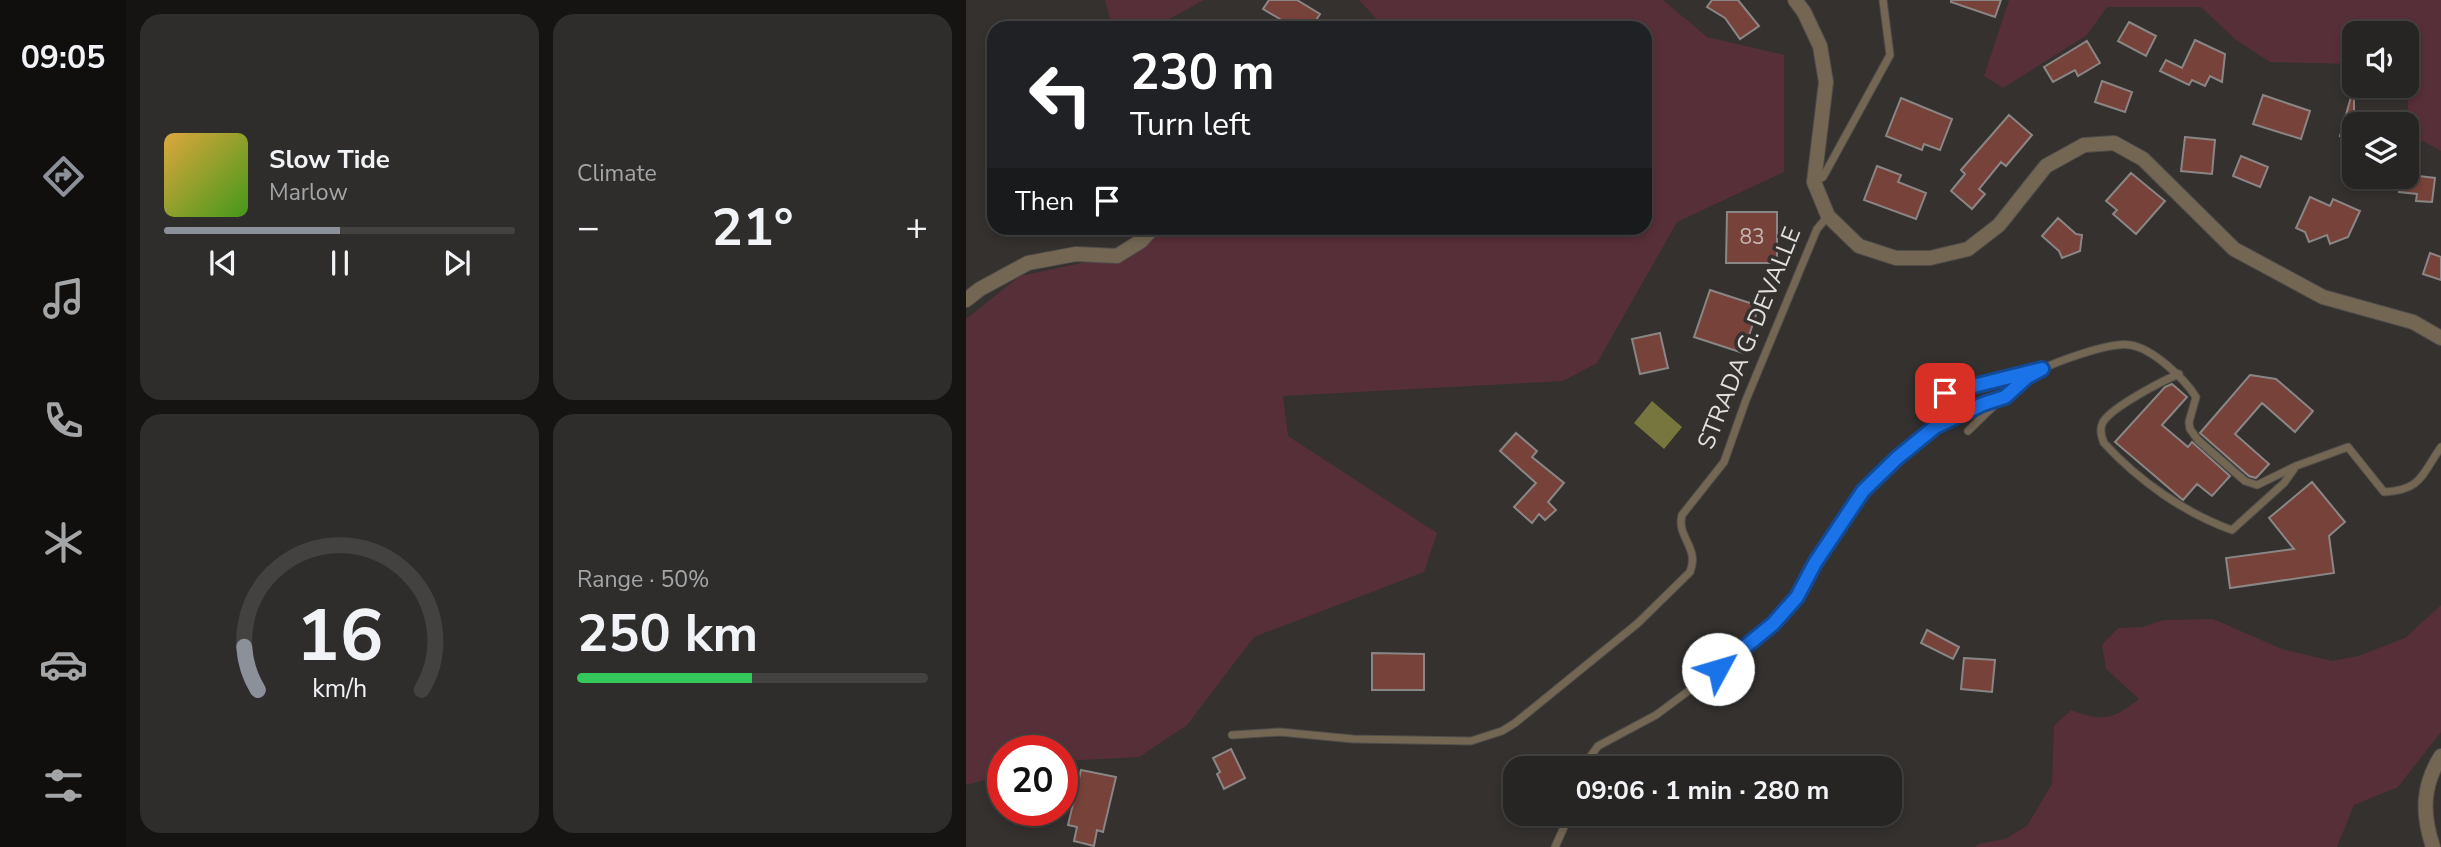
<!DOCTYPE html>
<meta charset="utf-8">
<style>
:root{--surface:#272523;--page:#2f2d2b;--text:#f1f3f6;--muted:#a4a5a6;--line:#434241;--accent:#8c9099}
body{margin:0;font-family:"Nunito Sans",sans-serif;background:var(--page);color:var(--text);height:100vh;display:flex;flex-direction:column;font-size:26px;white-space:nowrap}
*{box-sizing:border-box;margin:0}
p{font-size:23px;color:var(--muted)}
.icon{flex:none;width:38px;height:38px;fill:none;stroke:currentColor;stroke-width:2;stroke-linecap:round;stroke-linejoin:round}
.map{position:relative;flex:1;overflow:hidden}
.details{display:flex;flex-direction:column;gap:14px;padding:14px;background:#151413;width:840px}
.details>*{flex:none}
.guide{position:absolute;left:21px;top:21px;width:665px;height:214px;border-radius:21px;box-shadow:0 4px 10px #0003,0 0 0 2px var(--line);background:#202124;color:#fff;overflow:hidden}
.buttons{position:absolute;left:1376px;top:21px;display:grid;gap:14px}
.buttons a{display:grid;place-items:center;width:77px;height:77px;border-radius:14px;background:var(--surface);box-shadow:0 4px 10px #0003,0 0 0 2px var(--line);font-size:35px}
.speed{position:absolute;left:21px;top:735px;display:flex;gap:14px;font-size:35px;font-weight:700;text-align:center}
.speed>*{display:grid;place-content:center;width:91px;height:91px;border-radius:50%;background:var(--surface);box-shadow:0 4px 10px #0003,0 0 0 2px var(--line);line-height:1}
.speed .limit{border:10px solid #d22;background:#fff;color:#111}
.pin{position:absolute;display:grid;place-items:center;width:60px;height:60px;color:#fff;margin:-30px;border-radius:14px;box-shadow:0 4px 10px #0006}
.me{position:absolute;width:77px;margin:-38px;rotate:51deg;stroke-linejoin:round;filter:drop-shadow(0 0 5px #0008)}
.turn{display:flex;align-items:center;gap:24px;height:147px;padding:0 28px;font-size:32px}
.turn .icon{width:91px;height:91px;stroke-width:2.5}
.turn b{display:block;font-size:49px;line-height:60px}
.then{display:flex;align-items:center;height:66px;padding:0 28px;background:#0003;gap:14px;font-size:26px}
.big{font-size:52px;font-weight:700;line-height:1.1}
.details .card{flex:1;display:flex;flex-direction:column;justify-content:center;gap:10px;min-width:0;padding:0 24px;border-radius:21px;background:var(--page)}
.details .dial{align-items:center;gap:0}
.dial svg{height:182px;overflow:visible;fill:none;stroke:var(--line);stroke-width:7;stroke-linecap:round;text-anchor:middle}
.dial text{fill:var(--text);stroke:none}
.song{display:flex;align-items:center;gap:21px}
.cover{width:84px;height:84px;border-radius:10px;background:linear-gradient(135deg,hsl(40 70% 55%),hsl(100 70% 35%))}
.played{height:7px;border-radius:4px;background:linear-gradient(90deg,var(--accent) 50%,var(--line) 50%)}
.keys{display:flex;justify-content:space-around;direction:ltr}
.heat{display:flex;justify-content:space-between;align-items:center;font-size:38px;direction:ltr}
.charge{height:10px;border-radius:5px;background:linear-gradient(90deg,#34c759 50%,var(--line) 0)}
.details .tiles{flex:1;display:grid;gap:14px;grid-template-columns:repeat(2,1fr)}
.trip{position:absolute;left:537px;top:756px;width:399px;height:70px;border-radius:21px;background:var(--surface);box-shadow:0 4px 10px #0003,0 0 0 2px var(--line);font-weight:700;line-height:70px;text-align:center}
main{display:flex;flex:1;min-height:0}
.tabs{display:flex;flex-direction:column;width:126px;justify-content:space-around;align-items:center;background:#100f0e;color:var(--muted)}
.tabs .icon{width:49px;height:49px}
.tabs .on{color:var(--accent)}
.tabs b{font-size:32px;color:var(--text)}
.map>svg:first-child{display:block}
.green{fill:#572f39}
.water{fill:#78763f}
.building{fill:#774239;stroke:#8a8685;stroke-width:2}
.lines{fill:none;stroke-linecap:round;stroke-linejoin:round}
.service-casing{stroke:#504d4b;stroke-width:9}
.minor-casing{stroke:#504d4b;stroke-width:16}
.service{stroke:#736753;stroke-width:7}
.minor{stroke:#736753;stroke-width:14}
.route-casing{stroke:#114b97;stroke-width:18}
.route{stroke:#1a73e8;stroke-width:12}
.labels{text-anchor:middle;stroke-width:7;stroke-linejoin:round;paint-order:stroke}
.number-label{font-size:21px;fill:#c7b8b6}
.street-label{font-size:24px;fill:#e2e0df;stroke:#34312f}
</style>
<main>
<nav class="tabs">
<b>09:05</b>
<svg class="icon on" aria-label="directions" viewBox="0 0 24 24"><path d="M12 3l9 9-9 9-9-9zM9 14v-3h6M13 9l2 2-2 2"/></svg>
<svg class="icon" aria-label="music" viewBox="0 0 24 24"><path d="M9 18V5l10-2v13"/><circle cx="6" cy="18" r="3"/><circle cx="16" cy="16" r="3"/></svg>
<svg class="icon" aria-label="phone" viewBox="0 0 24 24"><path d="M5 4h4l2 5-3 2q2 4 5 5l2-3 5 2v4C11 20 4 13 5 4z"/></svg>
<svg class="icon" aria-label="climate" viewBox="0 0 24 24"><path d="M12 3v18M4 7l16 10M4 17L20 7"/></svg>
<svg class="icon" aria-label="car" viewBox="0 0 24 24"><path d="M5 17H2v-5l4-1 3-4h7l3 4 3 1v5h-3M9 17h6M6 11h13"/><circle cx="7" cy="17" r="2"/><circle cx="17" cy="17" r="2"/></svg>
<svg class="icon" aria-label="filters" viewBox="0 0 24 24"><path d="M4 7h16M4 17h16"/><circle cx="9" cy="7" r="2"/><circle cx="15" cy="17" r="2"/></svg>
</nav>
<section class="details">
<div class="tiles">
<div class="card">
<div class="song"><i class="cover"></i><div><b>Slow Tide</b><p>Marlow</p></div></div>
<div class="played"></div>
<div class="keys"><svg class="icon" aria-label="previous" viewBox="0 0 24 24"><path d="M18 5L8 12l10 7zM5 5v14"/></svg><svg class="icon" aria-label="pause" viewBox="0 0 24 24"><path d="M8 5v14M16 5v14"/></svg><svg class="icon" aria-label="next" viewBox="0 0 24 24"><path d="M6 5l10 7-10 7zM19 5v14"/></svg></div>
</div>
<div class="card"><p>Climate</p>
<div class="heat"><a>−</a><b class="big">21°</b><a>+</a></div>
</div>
<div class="card dial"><svg viewBox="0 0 100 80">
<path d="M14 69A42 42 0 1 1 86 69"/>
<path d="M14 69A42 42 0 0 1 8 50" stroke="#8c9099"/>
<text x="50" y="56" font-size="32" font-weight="700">16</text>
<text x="50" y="72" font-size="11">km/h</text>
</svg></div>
<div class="card"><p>Range · 50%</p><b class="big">250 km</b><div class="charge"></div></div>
</div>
</section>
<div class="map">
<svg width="1475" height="847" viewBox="0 0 1475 847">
<rect width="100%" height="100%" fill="#34312f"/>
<path class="green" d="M139 0H238L187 28H147Z
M393 0H697L741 37 818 55V172L711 222 631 363 597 381 317 396 322 436 471 533 458 572 288 637 221 725 173 757 96 761V751H37V775L0 785V319L54 276 168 252 202 228H679V28H419Z
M1043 0H1475V151L1455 140 1441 124 1442 100 1432 86H1440V33H1388V64L1304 62 1270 40 1235 7H1141L1121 35 1037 88 1018 76Z
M1475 605V732L1432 787 1388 805 1371 847H1009L1013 844 1039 839 1061 826 1086 784 1088 726 1105 710C1138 722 1146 720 1173 699L1140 669 1136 645 1152 628 1176 627 1198 620 1247 619 1316 649 1366 661 1392 656 1439 638Z"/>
<path class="water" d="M686 401 716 427 698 449 668 423Z"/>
<path class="building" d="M303 0H331L354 14 345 28H329L297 9Z
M746 0H772L793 26 774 39 759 18 741 7Z
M985 0H1035L1029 17 985 2Z
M1163 22 1190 36 1180 56 1152 41Z
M1229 40 1259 54 1256 82 1244 76 1239 86 1226 80 1223 85 1194 71 1200 60 1216 68Z
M1121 41 1134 63 1112 76 1109 70 1087 82 1078 67Z
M1136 81 1166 92 1159 112 1129 102Z
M1297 95 1344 111 1335 139 1287 124Z
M1385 97H1388V140L1374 136Z
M935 98 986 119 974 150 958 144 956 150 920 136Z
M1043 115 1066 135 1040 166 1035 162 1013 189 1019 194 1006 209 985 191 999 174 995 170Z
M1219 137 1249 140 1246 174 1215 171Z
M1275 156 1302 167 1294 187 1267 176Z
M911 166 935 175 932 182 960 193 950 219 898 200Z
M1440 169 1453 171 1452 176 1469 178 1466 202 1450 201 1451 194 1433 192 1435 177H1440Z
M1165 173 1199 201 1170 234 1147 214 1151 210 1140 201Z
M1344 197 1364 206 1367 199 1394 211 1382 237 1364 244 1361 235 1343 242 1339 232 1330 228Z
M761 212H811V263H760Z
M1092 218 1110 234 1116 235 1114 251 1096 258 1093 251 1076 236Z
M1464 253 1475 257V280L1457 274Z
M744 290 793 306 777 353 728 337Z
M694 333 702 368 674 374 666 339Z
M1284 375 1310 379 1347 411 1329 432 1296 403 1269 434 1303 464 1290 478 1283 476 1234 433Z
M1206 384 1221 397 1196 425 1222 447 1226 442 1264 476 1246 496 1231 484 1217 500 1149 442 1199 387Z
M550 433 571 451 566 457 598 483 582 502 590 510 579 520 573 514 566 523 548 507 570 483 534 451Z
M1346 482 1379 522 1363 536 1368 573 1264 588 1260 558 1328 549 1303 518Z
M961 630 993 647 987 659 955 643Z
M406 653 458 654V690H406Z
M998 658 1029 660 1026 692 995 689Z
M265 749 279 778 258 789 251 774 254 772 247 758Z
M115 770 150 777 137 832 131 830 128 846 108 841 111 827 102 825Z"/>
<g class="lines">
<defs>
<path id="service" d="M849 181 857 177 924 55 917 0
M1213 374C1196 381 1146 407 1137 422 1133 429 1135 436 1138 443 1172 480 1218 513 1266 530L1318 483 1328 469
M979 393 1068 370
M1002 431C1021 413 1040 392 1062 377 1078 365 1145 341 1164 345 1186 348 1218 378 1230 397L1223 422 1224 429 1232 440 1279 481 1291 485 1330 466 1382 447 1418 492C1455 490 1455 476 1475 447
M266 735 314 732 387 739 505 741 536 731 549 723 672 623 724 572C734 547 710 537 716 515L758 462 780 400 851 229 862 216
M616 768 632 746 690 715 752 669 807 624 831 597 850 563 897 491 931 458 969 427 1017 404 1035 398
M589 847 604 814"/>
<path id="minor" d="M829 0 838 12 854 46 860 82 848 182 862 216 893 246 930 258H964L1002 249 1033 225 1080 166 1118 145 1148 143 1177 159 1268 249 1357 297 1447 322 1475 338
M0 300 14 289 62 263 110 254 151 256 175 241 187 228
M1467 847C1456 814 1456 786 1475 756"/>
</defs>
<use href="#service" class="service-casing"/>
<use href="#minor" class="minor-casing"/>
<use href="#service" class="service"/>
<use href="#minor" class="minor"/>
</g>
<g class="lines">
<defs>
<path id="route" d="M752 669 807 624 831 597 849 563 897 491 931 458 969 427 1017 404 1039 397 1061 377 1076 369 979 393"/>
</defs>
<use href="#route" class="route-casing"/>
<use href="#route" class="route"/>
</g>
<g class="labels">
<g class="number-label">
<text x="786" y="244">83</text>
</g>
<g class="street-label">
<text transform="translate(783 338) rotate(-68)" y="8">STRADA G. DEVALLE</text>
</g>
</g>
</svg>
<div class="buttons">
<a><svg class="icon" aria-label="sound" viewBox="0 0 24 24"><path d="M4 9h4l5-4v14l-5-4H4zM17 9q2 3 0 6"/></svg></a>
<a><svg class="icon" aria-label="layers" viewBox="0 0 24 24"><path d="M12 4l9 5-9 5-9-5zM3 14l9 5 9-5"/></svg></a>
</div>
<div class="speed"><div class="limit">20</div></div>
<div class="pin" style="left:979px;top:393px;background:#d93025"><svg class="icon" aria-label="arrive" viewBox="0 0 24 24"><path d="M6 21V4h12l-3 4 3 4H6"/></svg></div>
<svg class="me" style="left:752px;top:669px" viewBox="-20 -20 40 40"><circle r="19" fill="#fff"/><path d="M0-13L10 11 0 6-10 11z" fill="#1a73e8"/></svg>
<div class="trip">09:06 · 1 min · 280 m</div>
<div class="guide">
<div class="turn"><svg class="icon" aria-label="left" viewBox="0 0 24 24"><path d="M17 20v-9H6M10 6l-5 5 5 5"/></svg><div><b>230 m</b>Turn left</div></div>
<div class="then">Then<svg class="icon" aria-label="arrive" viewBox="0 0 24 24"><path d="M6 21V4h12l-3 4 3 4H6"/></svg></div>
</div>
</div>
</main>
